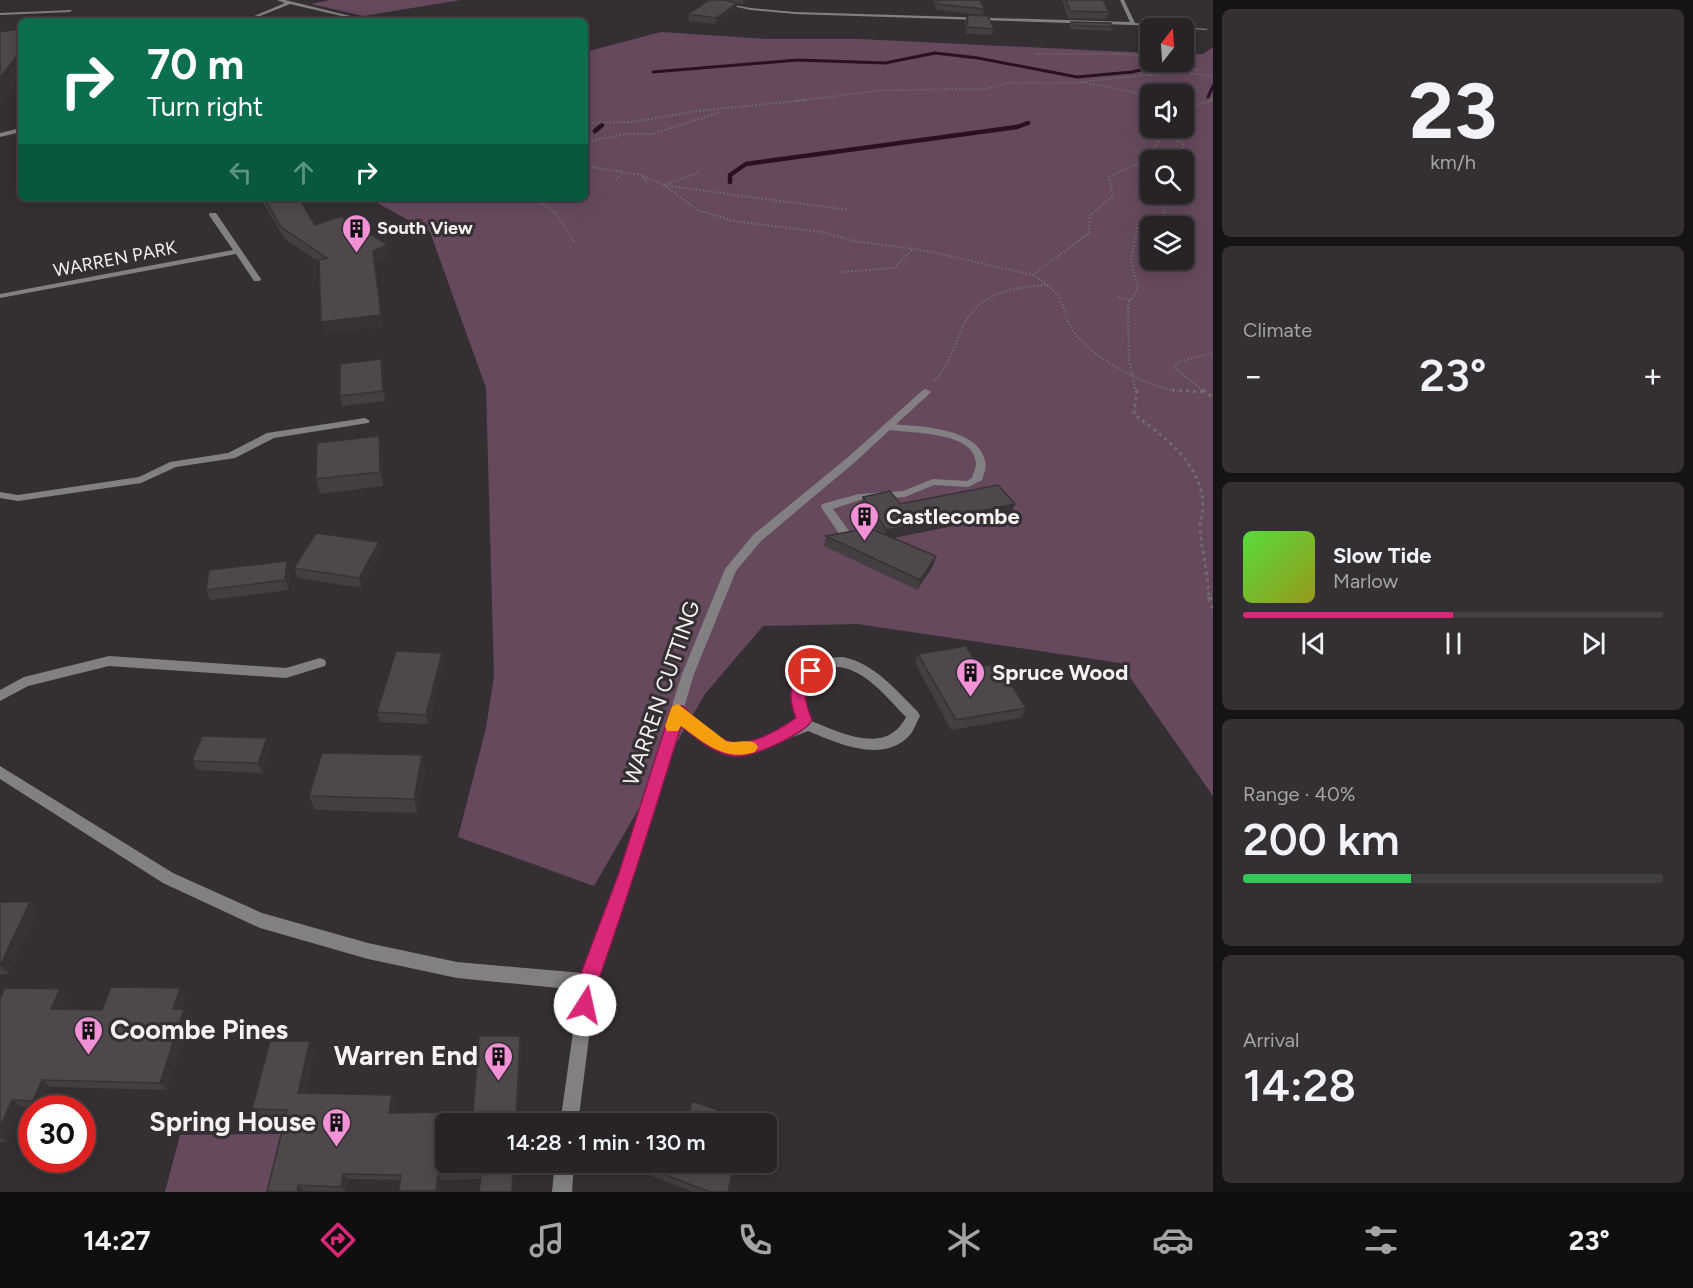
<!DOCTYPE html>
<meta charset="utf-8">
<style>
:root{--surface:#272326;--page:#332f32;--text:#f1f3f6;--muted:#a4a4a7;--line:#434043;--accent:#db2777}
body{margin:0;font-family:Figtree,sans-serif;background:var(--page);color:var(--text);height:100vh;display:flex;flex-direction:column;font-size:22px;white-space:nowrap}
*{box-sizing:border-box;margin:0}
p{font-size:20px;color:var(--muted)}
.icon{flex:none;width:33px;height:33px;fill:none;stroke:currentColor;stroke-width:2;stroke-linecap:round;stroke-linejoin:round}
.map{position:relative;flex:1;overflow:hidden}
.sheet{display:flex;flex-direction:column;gap:9px;padding:9px;background:#151315;width:480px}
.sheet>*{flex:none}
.guide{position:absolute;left:18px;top:18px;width:570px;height:183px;border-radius:9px;box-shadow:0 3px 15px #0003,0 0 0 2px var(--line);background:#0b6e4f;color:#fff;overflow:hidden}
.needle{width:39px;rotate:17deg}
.fabs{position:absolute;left:1140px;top:18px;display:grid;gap:12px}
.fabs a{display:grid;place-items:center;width:54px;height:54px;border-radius:9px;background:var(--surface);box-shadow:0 3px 15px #0003,0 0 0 2px var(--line);font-size:30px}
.speed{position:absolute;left:18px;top:1095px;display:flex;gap:12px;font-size:30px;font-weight:700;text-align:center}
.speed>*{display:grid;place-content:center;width:78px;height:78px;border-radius:50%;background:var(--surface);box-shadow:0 3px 15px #0003,0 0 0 2px var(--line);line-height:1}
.speed .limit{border:9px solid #d22;background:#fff;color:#111}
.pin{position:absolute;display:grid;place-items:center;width:51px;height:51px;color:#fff;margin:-26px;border:3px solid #fff;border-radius:50%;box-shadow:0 2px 6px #0007}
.me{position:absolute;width:66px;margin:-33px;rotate:10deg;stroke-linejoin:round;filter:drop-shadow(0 0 4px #0008)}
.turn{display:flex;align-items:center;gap:21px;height:126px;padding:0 30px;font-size:27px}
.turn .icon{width:78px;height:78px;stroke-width:2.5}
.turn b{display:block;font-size:42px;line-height:51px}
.lanes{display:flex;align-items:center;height:57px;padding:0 30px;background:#0003;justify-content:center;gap:30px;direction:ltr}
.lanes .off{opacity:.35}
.big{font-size:45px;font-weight:600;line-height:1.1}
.sheet .card{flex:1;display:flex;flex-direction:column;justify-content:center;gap:9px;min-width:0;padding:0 21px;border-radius:9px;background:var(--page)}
.sheet .dial{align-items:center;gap:0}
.dial b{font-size:78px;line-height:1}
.song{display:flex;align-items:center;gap:18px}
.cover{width:72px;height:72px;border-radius:9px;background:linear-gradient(135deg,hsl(110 70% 55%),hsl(60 70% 35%))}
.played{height:6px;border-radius:3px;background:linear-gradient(90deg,var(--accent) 50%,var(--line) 50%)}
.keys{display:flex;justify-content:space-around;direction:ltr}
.heat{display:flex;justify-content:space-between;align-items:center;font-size:33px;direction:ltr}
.charge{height:9px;border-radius:4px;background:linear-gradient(90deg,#34c759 40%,var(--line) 0)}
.trip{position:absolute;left:435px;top:1113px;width:342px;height:60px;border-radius:9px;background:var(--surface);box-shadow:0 3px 15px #0003,0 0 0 2px var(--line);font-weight:600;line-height:60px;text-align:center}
.tab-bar{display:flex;height:96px;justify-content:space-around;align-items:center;background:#100e0f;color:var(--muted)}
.tab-bar .icon{width:42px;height:42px}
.tab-bar .selected{color:var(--accent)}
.tab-bar b{font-size:27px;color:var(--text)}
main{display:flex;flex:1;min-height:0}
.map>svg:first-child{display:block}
.green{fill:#66495d;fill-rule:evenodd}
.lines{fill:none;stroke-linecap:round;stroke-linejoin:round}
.stream-far1{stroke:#2a1023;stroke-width:3}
.stream{stroke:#2a1023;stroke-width:4.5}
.path-far3{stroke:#716c6f;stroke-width:1.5;stroke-dasharray:1.5 2;stroke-linecap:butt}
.path-far2{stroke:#716c6f;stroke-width:2;stroke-dasharray:1.5 2;stroke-linecap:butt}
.path-far1{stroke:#716c6f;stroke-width:3;stroke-dasharray:3 4;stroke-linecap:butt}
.path{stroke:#716c6f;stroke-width:4.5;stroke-dasharray:4 5;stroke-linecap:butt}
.lane{fill:#828082;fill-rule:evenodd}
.street{fill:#828082;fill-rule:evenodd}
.wall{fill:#433e41}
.shaded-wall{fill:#373235}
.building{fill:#4e484c;stroke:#373235;stroke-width:1.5}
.route{fill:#db2777;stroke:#8e194d;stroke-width:1.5}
.slow{fill:#f59e0b}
.labels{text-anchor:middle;stroke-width:6;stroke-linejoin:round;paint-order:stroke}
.far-poi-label{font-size:18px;font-weight:bold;fill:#f5f2f4;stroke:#342f32;text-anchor:start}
.far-street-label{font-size:18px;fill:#f5f2f4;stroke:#342f32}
.poi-label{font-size:22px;font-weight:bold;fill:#f5f2f4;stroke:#342f32;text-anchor:start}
.street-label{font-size:22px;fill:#f5f2f4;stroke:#342f32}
.near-poi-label{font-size:27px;font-weight:bold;fill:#f5f2f4;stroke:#342f32;text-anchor:end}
</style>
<main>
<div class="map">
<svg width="1213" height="1192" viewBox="0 0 1213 1192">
<rect width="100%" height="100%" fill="#342f32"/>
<path class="green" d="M331 0H461L363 16 311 4Z
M661 32 766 39H859L1150 53V62H1184V54H1203L1213 47V796L1120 663 857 624 763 626 705 694 594 886 458 837 486 728 494 676 486 388 430 232 368 198H585V52ZM1150 94H1184V128H1150ZM1150 160H1184V194H1150ZM1150 226H1184V260H1150Z
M282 1134 269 1192H165L180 1135Z"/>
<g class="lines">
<path class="stream-far1" d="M653 72 798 60 885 63 935 53 978 58 1077 77 1132 72 1153 67
M1208 97 1213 86"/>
<path class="stream" d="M595 131 602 125
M730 182V175L746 164 1017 127 1028 123"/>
<path class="path-far3" d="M1035 54H1126L1150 58
M1187 73 1213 76
M1150 76 1159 65 1157 62
M1150 95 1080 82 1202 69
M795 101 886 90 984 89 1010 83H1080
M1208 101 1213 100"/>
<path class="path-far2" d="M1184 109 1213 100
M585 123 632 122 697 111 807 100
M1161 132 1183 144V152L1177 160
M585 142 626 134H652L721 112
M585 166 641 175 664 185 697 210 734 221 823 232 854 241 927 251 1033 275 1050 287
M642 177 647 181 645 185
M616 180 624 172
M664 185 700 172
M668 186 849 210
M533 198 555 212 575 243
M841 272 894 268 912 250
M1033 275 1089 233 1090 215 1113 196 1109 177 1145 160 1162 137 1159 128
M1118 297 1131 301
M935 381C948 365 954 349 961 331 976 293 1010 288 1047 285 1068 299 1060 311 1072 329 1090 358 1146 386 1180 392
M1136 392 1129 360 1128 305 1138 288 1131 260 1137 228 1163 215 1166 209 1162 194
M1205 392 1174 368 1178 362 1213 353"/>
<path class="path-far1" d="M1137 390 1134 414C1164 437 1203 464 1203 507 1203 513 1200 519 1200 525 1201 549 1208 573 1209 598
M1172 390 1206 392
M1203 390 1213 398"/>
<path class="path" d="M1209 597 1213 608"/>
<path class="lane" d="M889 424C916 426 979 427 985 461 987 467 984 474 982 480L968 487 934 485 905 497 860 500 833 509 852 535 846 539 842 538 821 507 822 504 859 494 903 491 933 479 967 481 972 478C973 474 976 468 976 464 976 430 907 434 885 429L884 427Z
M109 656 286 668 320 658 325 660 326 663 325 666 286 678 109 666 28 686 0 701V690L24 677Z
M843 657C874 663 897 691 918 712L920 716C916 723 914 731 909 736 882 764 837 743 808 731L752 753 734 756 716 749 691 733 671 711 673 707C678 706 678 705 682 707 689 711 694 719 699 724 708 731 722 741 732 743 751 748 782 728 797 718 783 679 802 658 843 657ZM835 667C864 667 887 698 906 717 886 756 842 733 811 721L805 700 806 682 817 673Z"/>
<path class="street" d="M277 0H285L371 21H363L290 4 248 21H242L285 3Z
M704 0 751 8 795 12 1130 22 1120 0H1124L1135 23 1208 29 1206 30 1133 25 795 14 751 10Z
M72 10 70 12 0 15V13Z
M21 128V132L0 137V133Z
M210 213H216L261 279 260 281H254L236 254 0 298V294L233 250 209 215Z
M926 389 931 392 929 394 855 462 761 541 736 571 694 674 635 873 596 982 578 1124H560L579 990 457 978 368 959 260 928 163 883 0 779V766L173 873 262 913 368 943 457 962 583 973 619 873 682 674 725 569 753 535 847 458 923 390Z
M365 418 370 421 368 423 274 438 235 458 176 467 141 483 18 501 0 498V492L18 495 139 477 170 462 228 453 267 433Z
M555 1162H574L572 1192H552Z"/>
</g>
<path class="wall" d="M709 0H749L743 4 737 3 736 9 715 24 689 21V14Z
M933 0H980L984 9 982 15 937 10Z
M1062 0H1103L1109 12 1106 19 1068 18Z
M967 15 994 29 992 35 966 34 965 22Z
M1071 22 1112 27 1111 31 1071 29 1070 25Z
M260 198H299L315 225 388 245 390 256 375 262 383 327 324 334 319 262 284 238Z
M381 359 383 369 385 401 342 406 340 396Z
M379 436 382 450 383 486 320 494 316 479Z
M863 497 900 504 1011 514 893 538 936 556 933 566 917 590 824 546 826 536 878 532 860 507Z
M379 542 381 552 361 588 298 578 294 568Z
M290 571 289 590 210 600 206 590Z
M442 653 444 663 429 724 380 722 377 712Z
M918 654 978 667 1026 708 1021 718 951 730 915 663Z
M271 748 262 773 197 770 192 761Z
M426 770 417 813 315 810 309 796Z
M0 902H30L38 911 9 974H0Z
M187 996 182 1009 191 1017 167 1090 51 1087 43 1108 22 1107 7 1142H0V998L68 997 63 1009 102 1010Z
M522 1044 446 1162H515L514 1192H479L480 1179 441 1180 440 1192H400L401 1180 348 1179 346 1192 304 1191 303 1192H267L285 1116H258L252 1109 315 1049 305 1093 392 1095 396 1102 394 1113 473 1112Z
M650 1169 728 1192H693L649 1175Z"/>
<path class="shaded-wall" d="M743 0H749L743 4Z
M737 3 736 9 715 24 716 18Z
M21 51V79L0 108V78Z
M388 245 390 256 375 262 383 327 324 334 321 322 373 251Z
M381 359 383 369 385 401 383 391Z
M379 436 382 450 383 486 380 472Z
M1015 504 1011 514 884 540 887 530Z
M379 542 381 552 361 588 359 578Z
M936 556 933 566 917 590 920 580Z
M287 561 290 571 289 590 285 580Z
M442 653 444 663 429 724 426 715Z
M267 738 271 748 262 773 258 763Z
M422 755 426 770 417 813 414 799Z
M30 902 38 911 9 974 0 966Z
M180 988 187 996 180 1017 173 1009Z
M60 989 68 997 60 1016 51 1009Z
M184 1009 191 1017 167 1090 160 1083Z
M520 1036 522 1044 517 1124H516Z
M310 1041 315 1049 303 1099 298 1093Z
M42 1080 51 1087 43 1108 33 1101Z
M392 1095 396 1102 393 1119 389 1113Z
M12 1100 22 1107 7 1142 0 1138V1128Z
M513 1162H515L514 1192H512Z
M343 1174 348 1179 346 1192 341 1187Z
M438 1174 441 1180 440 1192H437L436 1191Z
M298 1185 304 1191 303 1192H297Z"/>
<path class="building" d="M709 0H724L737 3 716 18 689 14Z
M937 0H980L984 9 938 4Z
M1066 0H1103L1109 12 1070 11Z
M967 15 988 16 994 29 968 27Z
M1071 22 1111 23 1112 27 1073 25Z
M21 25V51L0 78V32L19 29Z
M264 198H299L315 225 341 216 388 245 373 251 381 315 321 322 319 260 327 258 281 227Z
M381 359 383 391 340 396V364Z
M379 436 380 472 316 479 317 443Z
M998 485 1015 504 887 530 863 497 890 491 900 504Z
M869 528 936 556 920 580 826 536Z
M316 533 379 542 359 578 294 568Z
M287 561 285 580 206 590 209 570Z
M966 646 978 667 998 664 1026 708 956 720 918 654Z
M396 651 442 653 426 715 377 712Z
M202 736 267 738 258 763 192 761Z
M322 753 422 755 414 799 309 796Z
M0 902H30L0 966Z
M111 987 180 988 173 1009H184L160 1083 42 1080 33 1101 12 1100 0 1128V998L5 988 60 989 51 1009 102 1010Z
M479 1036H520L516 1124H446V1162H513L512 1192H479L481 1174H438L436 1191H399L401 1175 343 1174 341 1187 298 1185 297 1192H267L287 1110 252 1109 270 1041H310L298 1093 392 1095 389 1113 473 1112Z
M692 1101 718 1110 715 1124H662L665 1112 688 1120Z
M652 1162H734L728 1192H710L650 1169Z"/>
<path class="route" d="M811 665 818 671C816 675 812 677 809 682 801 693 808 709 812 720 805 734 750 759 733 756 714 754 695 737 681 726 656 807 631 888 603 967 597 982 598 998 592 1012L585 1015 578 1012 575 1005 578 981 619 873 672 706H683C692 717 721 743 736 743 756 743 780 729 796 718 788 699 787 673 811 665Z"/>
<path class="slow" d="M678 704 726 741C737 744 745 739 755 743L758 747 755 752C726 762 704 743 681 726L678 731H667L665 726 672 706Z"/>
<defs>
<symbol id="building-pin" viewBox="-11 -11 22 30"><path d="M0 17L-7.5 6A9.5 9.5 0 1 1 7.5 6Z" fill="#f291d6" stroke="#342f32"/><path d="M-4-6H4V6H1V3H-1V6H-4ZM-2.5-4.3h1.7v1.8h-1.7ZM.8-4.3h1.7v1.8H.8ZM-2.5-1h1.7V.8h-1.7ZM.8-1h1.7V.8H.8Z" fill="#111"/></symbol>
</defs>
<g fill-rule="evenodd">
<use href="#building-pin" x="340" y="212" width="33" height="45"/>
<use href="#building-pin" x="848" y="500" width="33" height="45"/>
<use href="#building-pin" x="954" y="656" width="33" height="45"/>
<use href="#building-pin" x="72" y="1014" width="33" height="45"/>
<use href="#building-pin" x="482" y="1040" width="33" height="45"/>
<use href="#building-pin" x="320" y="1106" width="33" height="45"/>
</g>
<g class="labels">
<g class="far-poi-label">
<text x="377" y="234">South View</text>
</g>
<g class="far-street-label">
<text transform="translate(115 259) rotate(-11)" y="6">WARREN PARK</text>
</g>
<g class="poi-label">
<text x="886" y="524">Castlecombe</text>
<text x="992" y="680">Spruce Wood</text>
</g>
<g class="street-label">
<text transform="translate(661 693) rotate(-71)" y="8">WARREN CUTTING</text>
</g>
<g class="near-poi-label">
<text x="110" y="1039" text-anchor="start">Coombe Pines</text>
<text x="478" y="1065">Warren End</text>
<text x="316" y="1131">Spring House</text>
</g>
</g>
</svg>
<div class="fabs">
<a><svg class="needle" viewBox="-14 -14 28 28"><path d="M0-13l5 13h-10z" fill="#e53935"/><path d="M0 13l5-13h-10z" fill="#a4a4a7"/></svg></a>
<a><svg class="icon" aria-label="sound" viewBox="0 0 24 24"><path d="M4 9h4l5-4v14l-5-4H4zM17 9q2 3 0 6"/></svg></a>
<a><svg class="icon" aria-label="search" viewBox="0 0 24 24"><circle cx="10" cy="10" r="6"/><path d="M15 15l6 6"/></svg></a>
<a><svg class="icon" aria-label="layers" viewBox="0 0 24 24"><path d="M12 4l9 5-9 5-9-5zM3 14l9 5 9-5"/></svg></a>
</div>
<div class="speed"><div class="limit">30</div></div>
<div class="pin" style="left:811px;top:671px;background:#d93025"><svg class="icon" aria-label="arrive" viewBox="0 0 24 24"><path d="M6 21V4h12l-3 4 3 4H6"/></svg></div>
<svg class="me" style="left:585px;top:1005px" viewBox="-20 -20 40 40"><circle r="19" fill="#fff"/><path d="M0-13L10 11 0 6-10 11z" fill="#db2777"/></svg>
<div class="trip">14:28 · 1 min · 130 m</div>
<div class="guide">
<div class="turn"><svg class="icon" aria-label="right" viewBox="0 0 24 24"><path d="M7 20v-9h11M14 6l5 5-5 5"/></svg><div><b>70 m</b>Turn right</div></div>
<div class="lanes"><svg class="icon off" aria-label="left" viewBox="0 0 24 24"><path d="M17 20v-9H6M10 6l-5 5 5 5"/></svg><svg class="icon off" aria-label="ahead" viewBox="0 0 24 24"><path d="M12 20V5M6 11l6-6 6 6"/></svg><svg class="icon" aria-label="right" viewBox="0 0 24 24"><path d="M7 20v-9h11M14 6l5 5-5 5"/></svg></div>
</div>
</div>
<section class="sheet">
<div class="card dial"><b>23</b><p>km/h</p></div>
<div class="card"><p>Climate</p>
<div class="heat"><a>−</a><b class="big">23°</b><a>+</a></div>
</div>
<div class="card">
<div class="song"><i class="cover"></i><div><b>Slow Tide</b><p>Marlow</p></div></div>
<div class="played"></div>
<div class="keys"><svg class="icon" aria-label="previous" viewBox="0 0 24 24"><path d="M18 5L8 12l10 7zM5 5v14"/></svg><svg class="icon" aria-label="pause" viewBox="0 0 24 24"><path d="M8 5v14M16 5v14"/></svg><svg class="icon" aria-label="next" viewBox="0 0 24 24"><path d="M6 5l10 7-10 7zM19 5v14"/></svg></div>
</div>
<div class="card"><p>Range · 40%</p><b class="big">200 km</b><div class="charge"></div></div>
<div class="card"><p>Arrival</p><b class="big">14:28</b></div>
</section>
</main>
<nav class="tab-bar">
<b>14:27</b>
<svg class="icon selected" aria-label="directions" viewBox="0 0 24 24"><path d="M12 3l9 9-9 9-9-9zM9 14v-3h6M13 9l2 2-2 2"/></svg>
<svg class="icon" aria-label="music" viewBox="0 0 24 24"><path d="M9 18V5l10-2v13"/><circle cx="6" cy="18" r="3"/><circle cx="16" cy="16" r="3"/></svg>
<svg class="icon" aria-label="phone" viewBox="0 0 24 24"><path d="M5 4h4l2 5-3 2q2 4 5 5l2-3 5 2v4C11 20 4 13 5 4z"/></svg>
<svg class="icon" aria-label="climate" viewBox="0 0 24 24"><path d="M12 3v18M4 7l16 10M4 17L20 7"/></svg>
<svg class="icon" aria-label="car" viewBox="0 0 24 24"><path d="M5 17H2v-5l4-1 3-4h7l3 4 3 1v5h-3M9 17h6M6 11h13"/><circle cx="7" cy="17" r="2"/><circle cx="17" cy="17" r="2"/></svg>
<svg class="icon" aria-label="filters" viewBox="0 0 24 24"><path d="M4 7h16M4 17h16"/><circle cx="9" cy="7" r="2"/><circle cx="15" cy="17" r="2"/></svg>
<b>23°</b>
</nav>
